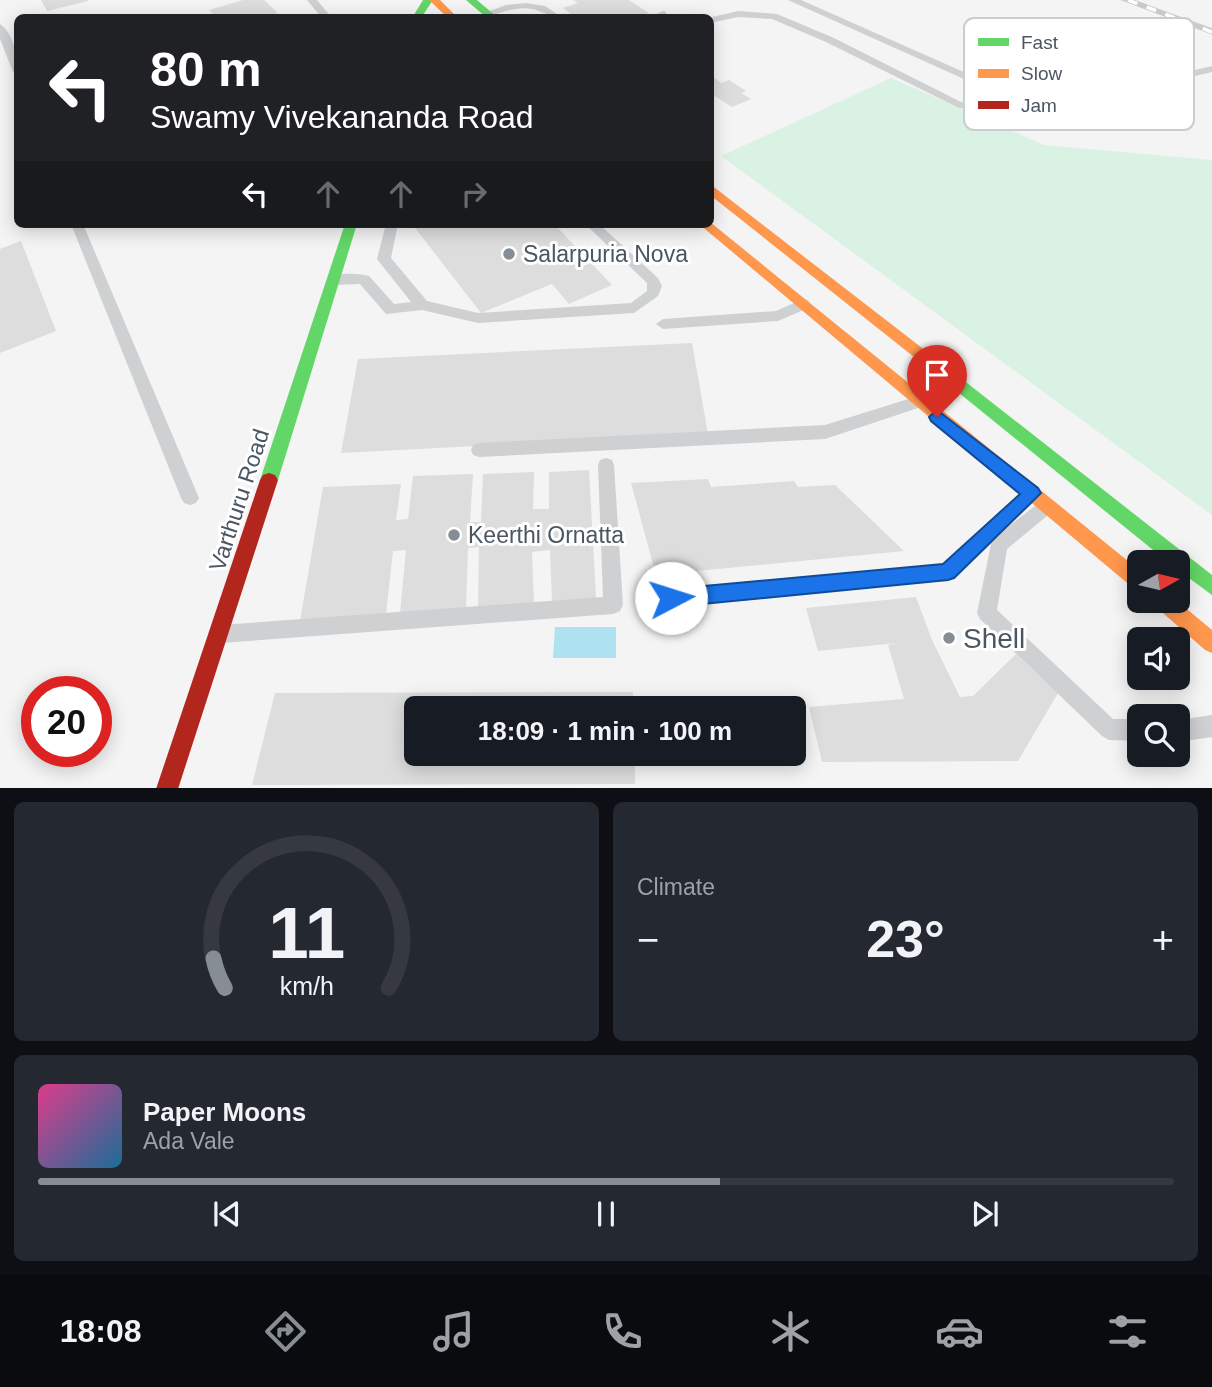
<!DOCTYPE html>
<meta charset="utf-8">
<style>
:root{--surface:#171b24;--page:#242831;--text:#f1f3f6;--muted:#9ea1a6;--line:#363941;--accent:#868d94}
body{margin:0;font-family:Helvetica,sans-serif;background:var(--page);color:var(--text);height:100vh;display:flex;flex-direction:column;font-size:26px;white-space:nowrap}
*{box-sizing:border-box;margin:0}
p{font-size:23px;color:var(--muted)}
.icon{flex:none;width:38px;height:38px;fill:none;stroke:currentColor;stroke-width:2;stroke-linecap:round;stroke-linejoin:round}
.map{position:relative;height:788px;overflow:hidden}
.panel{display:flex;flex-direction:column;gap:14px;padding:14px;background:#0d0f14;flex:1}
.panel>*{flex:none}
.banner{position:absolute;left:14px;top:14px;width:700px;height:214px;border-radius:10px;box-shadow:0 4px 18px #0003;background:#202124;color:#fff;overflow:hidden}
.needle{width:46px;rotate:82deg}
.controls{position:absolute;left:1127px;top:550px;display:grid;gap:14px}
.controls a{display:grid;place-items:center;width:63px;height:63px;border-radius:10px;background:var(--surface);box-shadow:0 4px 18px #0003;font-size:35px}
.speed{position:absolute;left:21px;top:676px;display:flex;gap:14px;font-size:35px;font-weight:700;text-align:center}
.speed>*{display:grid;place-content:center;width:91px;height:91px;border-radius:50%;background:var(--surface);box-shadow:0 4px 18px #0003;line-height:1}
.speed .limit{border:10px solid #d22;background:#fff;color:#111}
.pin{position:absolute;display:grid;place-items:center;width:60px;height:60px;color:#fff;margin:-72px -30px;border-radius:50% 50% 50% 0;rotate:-45deg;box-shadow:0 0 7px #0007}
.pin .icon{rotate:45deg}
.me{position:absolute;width:77px;margin:-38px;rotate:85deg;stroke-linejoin:round;filter:drop-shadow(0 0 5px #0008)}
.turn{display:flex;align-items:center;gap:24px;height:147px;padding:0 21px;font-size:32px}
.turn .icon{width:91px;height:91px;stroke-width:2.5}
.turn b{display:block;font-size:49px;line-height:60px}
.lanes{display:flex;align-items:center;height:66px;padding:0 21px;background:#0003;justify-content:center;gap:35px;direction:ltr}
.lanes .off{opacity:.35}
.big{font-size:52px;font-weight:700;line-height:1.1}
.panel .tile{flex:1;display:flex;flex-direction:column;justify-content:center;gap:10px;min-width:0;padding:0 24px;border-radius:10px;background:var(--page)}
.panel .dial{align-items:center;gap:0}
.dial svg{height:182px;overflow:visible;fill:none;stroke:var(--line);stroke-width:7;stroke-linecap:round;text-anchor:middle}
.dial text{fill:var(--text);stroke:none}
.song{display:flex;align-items:center;gap:21px}
.cover{width:84px;height:84px;border-radius:10px;background:linear-gradient(135deg,hsl(330 70% 55%),hsl(200 70% 35%))}
.played{height:7px;border-radius:4px;background:linear-gradient(90deg,var(--accent) 60%,var(--line) 60%)}
.keys{display:flex;justify-content:space-around;direction:ltr}
.heat{display:flex;justify-content:space-between;align-items:center;font-size:38px;direction:ltr}
.panel .tiles{flex:1;display:grid;gap:14px;grid-template-columns:1fr 1fr}
.tile:last-child{grid-column:span 2}
.trip{position:absolute;left:404px;top:696px;width:402px;height:70px;border-radius:10px;background:var(--surface);box-shadow:0 4px 18px #0003;font-weight:700;line-height:70px;text-align:center}
.dock{display:flex;height:112px;justify-content:space-around;align-items:center;background:#090b0e;color:var(--muted)}
.dock .icon{width:49px;height:49px}
.dock .on{color:var(--accent)}
.dock b{font-size:32px;color:var(--text)}
.map>svg:first-child{display:block}
.green{fill:#d9f2e3}
.water{fill:#aee2f0}
.building{fill:#ddddde}
.lines{fill:none;stroke-linecap:round;stroke-linejoin:round}
.lane{fill:#ced0d2;fill-rule:evenodd}
.fast{fill:#63d668;fill-rule:evenodd}
.slow{fill:#ff974d;fill-rule:evenodd}
.jam{fill:#b3261e;fill-rule:evenodd}
.rail-casing{stroke:#c9cacc;stroke-width:5}
.rail{stroke:#fff;stroke-width:3.5;stroke-dasharray:10;stroke-linecap:butt}
.route{fill:#1a73e8;stroke:#114b97;stroke-width:2}
.poi-dot{fill:#868d94;stroke:#fff;stroke-width:2.5}
.labels{text-anchor:middle;stroke-width:6;stroke-linejoin:round;paint-order:stroke}
.poi-label{font-size:23px;fill:#4a5661;stroke:#fff;text-anchor:start}
.street-label{font-size:23px;fill:#4a5661;stroke:#fff}
.near-poi-label{font-size:28px;fill:#4a5661;stroke:#fff;text-anchor:start}
.key{fill:#fff;stroke:#c9ccd0;stroke-width:2}
.key-label{font-size:19px;fill:#4a5661}
</style>
<div class="map">
<svg width="1212" height="789" viewBox="0 0 1212 789">
<rect width="100%" height="100%" fill="#f4f4f4"/>
<path class="green" d="M891 78 1044 145 1212 160V515L721 156Z"/>
<path class="water" d="M555 627H616V658H553Z"/>
<path class="building" d="M41 0H88V1L47 11Z
M243 0H264L278 13 262 18H217L209 10Z
M573 0H629L649 13 633 18H576L563 8 578 3Z
M715 78 721 83 729 80 746 91 741 93 751 99 732 107 710 93V80Z
M412 224H554L612 285 569 304 552 284 481 313Z
M21 241 56 331 0 353V249Z
M692 343 708 434 341 453 358 359Z
M589 470 596 598 552 602 550 550 532 552 534 603 478 607 479 547 468 548 466 608 400 613 406 550 393 551 386 614 300 621 323 487 401 484 396 520 408 519 413 476 473 474 470 522H481L483 474 534 472 533 509H549V472Z
M708 479 711 487 794 481 798 487 835 485 904 551 656 575 631 483Z
M916 597 932 640 960 697 973 696 1016 654 1058 693 1018 761 822 762 809 707 904 699 888 645 897 643 818 651 806 608Z
M633 692 634 709H416V754H635V784L252 785 275 693Z"/>
<g class="lines">
<path class="lane" d="M307 0H317L332 18H322Z
M788 0H801L1036 104 1037 106 1212 66V72L1041 113 959 108 826 42 772 19 738 17 710 23 708 18 738 11 777 14 834 38 961 102 1022 105Z
M1120 0H1134L1212 28V34Z
M526 3 545 6 563 18C552 18 546 13 536 10 520 5 504 12 489 16L484 13 506 5Z
M663 11 666 12V16L648 18Z
M0 24C14 33 18 59 18 75L13 72 0 39Z
M71 224H83L199 498 196 503 190 505 184 503 181 498Z
M386 224H398L391 258 427 301 478 313 631 303 647 291V283L585 224H599L658 278 662 286 658 296 634 313 478 323 422 310 386 314 360 284 335 285 328 280C336 272 357 273 369 276L394 304 411 302 377 259Z
M803 299 808 300 810 304 808 308 778 321 663 329 656 324 663 319 776 311Z
M918 396 924 398 926 402 924 406 825 439 479 457 473 455 471 450 473 445 479 443 825 425Z
M606 458 612 460 614 465 623 605 620 611 613 614 221 643 214 641 211 634 214 627 221 625 603 597 598 465 600 460Z
M1032 486 1038 488 1041 493 1038 498 1008 527 1041 501 1047 498 1053 501 1056 506 1053 511 1007 549 997 610 1113 719H1139V741L1109 740 1102 736 980 619 977 613 991 544 955 578 948 580 671 607 664 604 661 598 664 592 671 589 944 564 1026 488Z
M1212 715V737L1178 742V720Z"/>
<path class="fast" d="M423 0H433L421 18H412Z
M466 0H477L498 18H487Z
M345 224H357L278 480 275 485 269 487 263 485 260 480Z
M943 366 948 368 1212 575V595L1178 570V562H1168L938 376 935 372Z"/>
<path class="slow" d="M429 0H440L458 18H448Z
M710 184 948 368 951 372 948 376H938L710 195Z
M710 222 1139 570V589L1132 587 699 224H710Z
M1153 600H1176L1212 630V653L1205 650 1155 606Z"/>
<path class="jam" d="M269 473 275 475 278 480 178 789H156L260 480 263 475Z"/>
<defs>
<path id="rail" d="M1128 0 1212 32"/>
</defs>
<use href="#rail" class="rail-casing"/>
<use href="#rail" class="rail"/>
</g>
<path class="route" d="M937 410 1038 488 1041 493 954 578 948 580 671 607 664 604 661 598 664 592 671 589 943 564 1020 494 931 421 929 417Z"/>
<g class="poi-dot">
<circle cx="509" cy="254" r="7"/>
<circle cx="454" cy="535" r="7"/>
<circle cx="949" cy="638" r="7"/>
</g>
<g class="labels">
<g class="poi-label">
<text x="523" y="262">Salarpuria Nova</text>
<text x="468" y="543">Keerthi Ornatta</text>
</g>
<g class="street-label">
<text transform="translate(239 500) rotate(-72)" y="8">Varthuru Road</text>
</g>
<g class="near-poi-label">
<text x="963" y="648">Shell</text>
</g>
</g>
<rect x="964" y="18" width="230" height="112" rx="10" class="key"/>
<rect x="978" y="38" width="31" height="8" fill="#63d668"/>
<rect x="978" y="69" width="31" height="9" fill="#ff974d"/>
<rect x="978" y="101" width="31" height="8" fill="#b3261e"/>
<g class="key-label">
<text x="1021" y="49">Fast</text>
<text x="1021" y="80">Slow</text>
<text x="1021" y="112">Jam</text>
</g>
</svg>
<div class="controls">
<a><svg class="needle" viewBox="-14 -14 28 28"><path d="M0-13l5 13h-10z" fill="#e53935"/><path d="M0 13l5-13h-10z" fill="#9ea1a6"/></svg></a>
<a><svg class="icon" aria-label="sound" viewBox="0 0 24 24"><path d="M4 9h4l5-4v14l-5-4H4zM17 9q2 3 0 6"/></svg></a>
<a><svg class="icon" aria-label="search" viewBox="0 0 24 24"><circle cx="10" cy="10" r="6"/><path d="M15 15l6 6"/></svg></a>
</div>
<div class="speed"><div class="limit">20</div></div>
<div class="pin" style="left:937px;top:417px;background:#d93025"><svg class="icon" aria-label="arrive" viewBox="0 0 24 24"><path d="M6 21V4h12l-3 4 3 4H6"/></svg></div>
<svg class="me" style="left:671px;top:598px" viewBox="-20 -20 40 40"><circle r="19" fill="#fff"/><path d="M0-13L10 11 0 6-10 11z" fill="#1a73e8"/></svg>
<div class="trip">18:09 · 1 min · 100 m</div>
<div class="banner">
<div class="turn"><svg class="icon" aria-label="left" viewBox="0 0 24 24"><path d="M17 20v-9H6M10 6l-5 5 5 5"/></svg><div><b>80 m</b>Swamy Vivekananda Road</div></div>
<div class="lanes"><svg class="icon" aria-label="left" viewBox="0 0 24 24"><path d="M17 20v-9H6M10 6l-5 5 5 5"/></svg><svg class="icon off" aria-label="ahead" viewBox="0 0 24 24"><path d="M12 20V5M6 11l6-6 6 6"/></svg><svg class="icon off" aria-label="ahead" viewBox="0 0 24 24"><path d="M12 20V5M6 11l6-6 6 6"/></svg><svg class="icon off" aria-label="right" viewBox="0 0 24 24"><path d="M7 20v-9h11M14 6l5 5-5 5"/></svg></div>
</div>
</div>
<section class="panel">
<div class="tiles">
<div class="tile dial"><svg viewBox="0 0 100 80">
<path d="M14 69A42 42 0 1 1 86 69"/>
<path d="M14 69A42 42 0 0 1 9 56" stroke="#868d94"/>
<text x="50" y="56" font-size="32" font-weight="700">11</text>
<text x="50" y="72" font-size="11">km/h</text>
</svg></div>
<div class="tile"><p>Climate</p>
<div class="heat"><a>−</a><b class="big">23°</b><a>+</a></div>
</div>
<div class="tile">
<div class="song"><i class="cover"></i><div><b>Paper Moons</b><p>Ada Vale</p></div></div>
<div class="played"></div>
<div class="keys"><svg class="icon" aria-label="previous" viewBox="0 0 24 24"><path d="M18 5L8 12l10 7zM5 5v14"/></svg><svg class="icon" aria-label="pause" viewBox="0 0 24 24"><path d="M8 5v14M16 5v14"/></svg><svg class="icon" aria-label="next" viewBox="0 0 24 24"><path d="M6 5l10 7-10 7zM19 5v14"/></svg></div>
</div>
</div>
</section>
<nav class="dock">
<b>18:08</b>
<svg class="icon on" aria-label="directions" viewBox="0 0 24 24"><path d="M12 3l9 9-9 9-9-9zM9 14v-3h6M13 9l2 2-2 2"/></svg>
<svg class="icon" aria-label="music" viewBox="0 0 24 24"><path d="M9 18V5l10-2v13"/><circle cx="6" cy="18" r="3"/><circle cx="16" cy="16" r="3"/></svg>
<svg class="icon" aria-label="phone" viewBox="0 0 24 24"><path d="M5 4h4l2 5-3 2q2 4 5 5l2-3 5 2v4C11 20 4 13 5 4z"/></svg>
<svg class="icon" aria-label="climate" viewBox="0 0 24 24"><path d="M12 3v18M4 7l16 10M4 17L20 7"/></svg>
<svg class="icon" aria-label="car" viewBox="0 0 24 24"><path d="M5 17H2v-5l4-1 3-4h7l3 4 3 1v5h-3M9 17h6M6 11h13"/><circle cx="7" cy="17" r="2"/><circle cx="17" cy="17" r="2"/></svg>
<svg class="icon" aria-label="filters" viewBox="0 0 24 24"><path d="M4 7h16M4 17h16"/><circle cx="9" cy="7" r="2"/><circle cx="15" cy="17" r="2"/></svg>
</nav>
